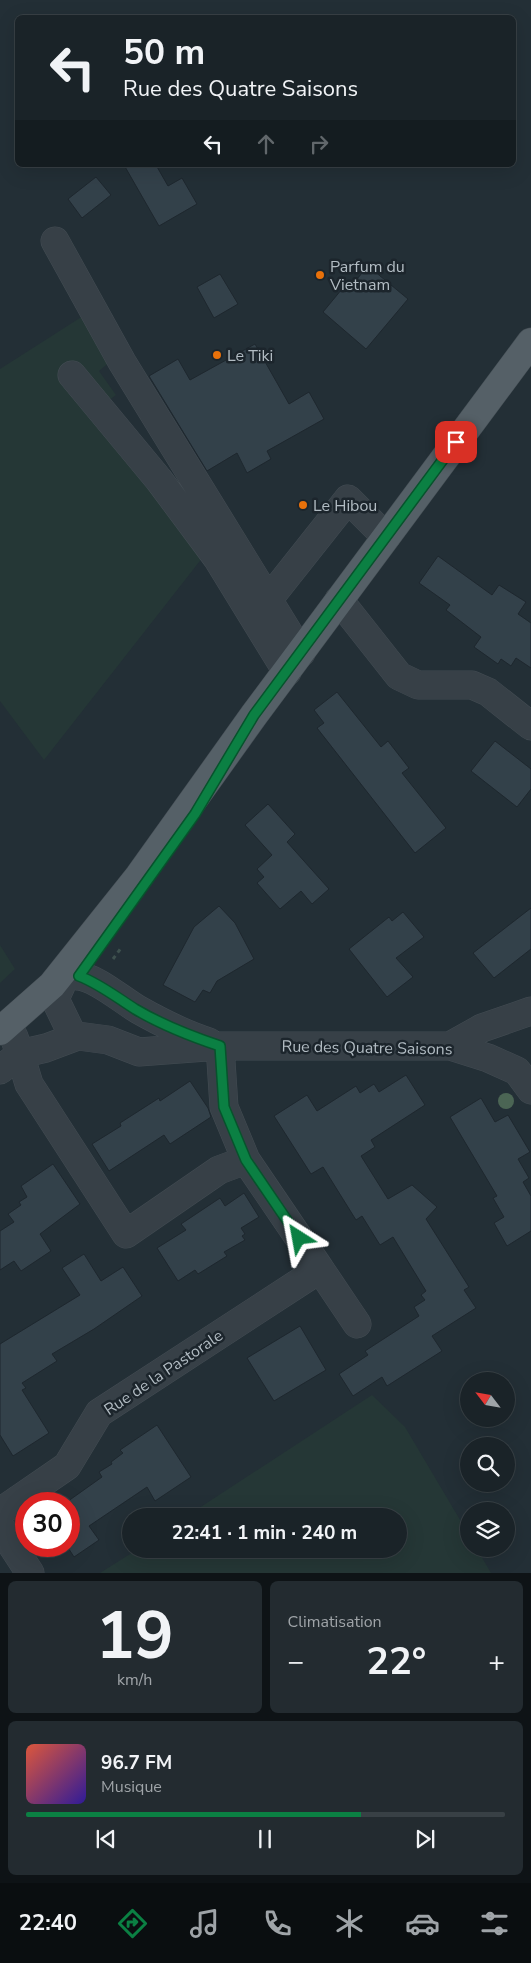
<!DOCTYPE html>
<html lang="fr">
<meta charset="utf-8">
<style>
:root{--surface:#1a2328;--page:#232b30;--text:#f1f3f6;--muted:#9fa4a8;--line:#384045;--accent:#0b8043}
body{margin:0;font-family:"Nunito Sans",sans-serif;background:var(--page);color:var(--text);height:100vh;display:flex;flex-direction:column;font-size:19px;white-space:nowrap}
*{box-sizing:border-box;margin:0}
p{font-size:16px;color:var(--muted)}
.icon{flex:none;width:28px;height:28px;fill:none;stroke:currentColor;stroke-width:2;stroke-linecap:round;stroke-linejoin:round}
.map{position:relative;height:1573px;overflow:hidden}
.drawer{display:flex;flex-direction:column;gap:8px;padding:8px;background:#0e1316;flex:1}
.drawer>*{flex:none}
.guide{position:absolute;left:15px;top:15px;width:501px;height:152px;border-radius:8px;box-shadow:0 5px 20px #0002,0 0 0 1px var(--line);background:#1a2328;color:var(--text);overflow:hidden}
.needle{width:32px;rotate:301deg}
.buttons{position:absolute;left:460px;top:1372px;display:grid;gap:10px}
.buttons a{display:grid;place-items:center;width:55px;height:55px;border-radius:50%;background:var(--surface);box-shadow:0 5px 20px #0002,0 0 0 1px var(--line);font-size:25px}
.speed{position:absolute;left:15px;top:1492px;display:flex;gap:10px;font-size:25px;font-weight:700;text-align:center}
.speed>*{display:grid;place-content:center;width:65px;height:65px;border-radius:50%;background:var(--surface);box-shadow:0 5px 20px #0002,0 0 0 1px var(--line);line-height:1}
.speed .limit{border:8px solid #d22;background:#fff;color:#111}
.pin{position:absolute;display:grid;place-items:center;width:42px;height:42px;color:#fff;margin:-21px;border-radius:10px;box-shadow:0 2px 8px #0006}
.me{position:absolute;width:55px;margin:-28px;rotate:326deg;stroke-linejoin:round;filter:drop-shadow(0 0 4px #0008)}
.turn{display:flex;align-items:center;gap:18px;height:105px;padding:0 25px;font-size:22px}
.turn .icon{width:65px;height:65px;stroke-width:2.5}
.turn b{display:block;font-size:35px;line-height:42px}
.lanes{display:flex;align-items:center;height:48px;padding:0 25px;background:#0003;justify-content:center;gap:25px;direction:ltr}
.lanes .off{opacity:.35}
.big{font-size:38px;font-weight:700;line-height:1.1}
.drawer .tile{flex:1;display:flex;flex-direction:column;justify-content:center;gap:8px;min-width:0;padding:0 18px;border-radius:8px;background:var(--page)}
.drawer .dial{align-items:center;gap:0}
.dial b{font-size:65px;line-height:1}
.song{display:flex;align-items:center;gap:15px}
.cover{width:60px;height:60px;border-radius:8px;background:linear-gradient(135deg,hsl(10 70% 55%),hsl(250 70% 35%))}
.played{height:5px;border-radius:2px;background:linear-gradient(90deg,var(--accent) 70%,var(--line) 70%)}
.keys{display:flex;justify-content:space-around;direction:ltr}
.heat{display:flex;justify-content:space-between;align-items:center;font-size:28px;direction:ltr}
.drawer .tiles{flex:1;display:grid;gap:8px;grid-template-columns:1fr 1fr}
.tile:last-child{grid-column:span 2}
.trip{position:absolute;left:122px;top:1508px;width:285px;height:50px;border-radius:25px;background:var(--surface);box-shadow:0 5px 20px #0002,0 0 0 1px var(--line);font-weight:700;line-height:50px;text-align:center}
.dock{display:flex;height:80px;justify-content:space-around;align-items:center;background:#0a0e10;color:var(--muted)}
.dock .icon{width:35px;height:35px}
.dock .on{color:var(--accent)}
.dock b{font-size:22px;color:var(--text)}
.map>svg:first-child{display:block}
.green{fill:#253736}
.building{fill:#33414a;stroke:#1e272e}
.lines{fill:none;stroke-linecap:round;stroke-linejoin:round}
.minor-casing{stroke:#434c53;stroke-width:29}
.major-casing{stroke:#434c53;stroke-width:29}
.path{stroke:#3e504e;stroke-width:3;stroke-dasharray:4 4;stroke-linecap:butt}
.minor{stroke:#374047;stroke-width:28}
.major{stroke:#556067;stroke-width:28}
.tree{fill:#4b6554}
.route-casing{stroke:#07532c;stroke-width:12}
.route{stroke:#0b8043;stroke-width:9}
.food-dot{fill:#e8710a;stroke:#1c252c;stroke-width:2}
.labels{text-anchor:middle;stroke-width:5;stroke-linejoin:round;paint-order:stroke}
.poi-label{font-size:16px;fill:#b2bcc3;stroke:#1c252c;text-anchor:start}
.street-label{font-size:16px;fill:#b2bcc3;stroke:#1c252c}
</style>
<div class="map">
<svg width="531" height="1573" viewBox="0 0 531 1573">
<rect width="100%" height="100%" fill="#232f36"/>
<path class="green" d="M83 316 111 361 99 371 116 395 97 409 203 557 44 760 0 701V369Z
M0 945 15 969 0 983Z
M372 1395 405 1427 469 1535V1549H477L491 1573H100L138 1549H399V1516H187Z"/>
<path class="building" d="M124 165H156L168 186 182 178 197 204 159 226Z
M96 177 111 195 82 218 68 199Z
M368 266 408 299 366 349 323 312 342 289 346 292Z
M220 274 238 304 214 318 197 287Z
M255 344 289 404 309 392 324 419 267 451 271 459 247 473 237 453 207 471 149 376 178 359 190 380Z
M438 556 492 595 499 585 526 602 518 614 531 623V668L516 658 511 666 501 659 498 664 474 647 481 637 446 610 450 605 419 583Z
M337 692 381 747 388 741 409 768 402 773 446 828 415 853 317 728 324 723 314 710Z
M495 741 531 769V789L517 807 471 771Z
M268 804 295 834 287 842 329 889 312 904 301 891 280 909 257 883 264 877 257 869 272 855 245 825Z
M219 906 235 923 254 959 217 981 210 993 203 990 195 1002 163 985 194 927Z
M531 908V949L494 978 473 953Z
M403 912 424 937 396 958 413 977 387 997 349 949 389 917 392 921Z
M406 1075 425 1105 371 1140 375 1147 361 1156 388 1199 412 1185 437 1207 426 1219 469 1287 464 1290 476 1308 432 1336 442 1351 387 1386 382 1377 353 1396 339 1374 368 1355 365 1351 419 1316 414 1307 425 1300 421 1295 426 1291 393 1237 380 1245 362 1216 356 1220 323 1167 311 1174 274 1116 307 1095 317 1111 356 1086 360 1093 374 1084 379 1092Z
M190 1081 208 1108 211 1117 170 1144 164 1135 109 1171 92 1144 121 1126 120 1123 159 1098 160 1101Z
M481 1098 495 1122 508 1115 530 1152 518 1159 529 1178 523 1182 531 1196V1231L507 1246 494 1223 504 1217 493 1198 497 1196 450 1117Z
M53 1164 80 1204 40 1234 51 1251 21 1271 14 1261 0 1270V1231L14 1222 8 1214 21 1205 19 1202 27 1197 21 1186Z
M244 1193 259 1217 241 1228 245 1234 242 1236 245 1240 224 1252 227 1256 198 1274 195 1270 178 1281 157 1248 186 1230 181 1224 220 1198 225 1206Z
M84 1254 101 1281 123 1267 142 1296 94 1329 52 1354 57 1361 22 1383 26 1388 22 1390 49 1433 13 1456 0 1435V1344L80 1295 62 1268Z
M300 1326 326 1370 274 1401 247 1358Z
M157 1425 191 1477 155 1501 147 1487 89 1526 99 1540 74 1557 67 1546H69V1504H64L102 1477 99 1472 112 1464 111 1462 123 1453 120 1450Z"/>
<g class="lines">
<defs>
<path id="minor" d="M55 241 122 362 301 653
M72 375 159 480 217 558 287 672
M268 600 348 499 386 537
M339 600 399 676 418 685H472L488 692 531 726
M72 967 65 977 55 999 71 1032 78 1036 108 1040 139 1052 220 1046H450L488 1058 517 1071 531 1090
M54 984C63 981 68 974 78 976 96 977 123 1001 139 1010 162 1023 184 1034 209 1042
M14 1037 20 1054 29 1084 126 1234 219 1170 246 1160
M450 1046 482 1028 531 1011
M0 1070 20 1054 46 1048 78 1036
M320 1269 357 1324
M0 1512 67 1466 99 1413 320 1269 246 1160 224 1107 220 1046
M0 1527 30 1573"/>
<path id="major" d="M0 1031 52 985 139 876 254 715 531 342"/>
</defs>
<use href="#minor" class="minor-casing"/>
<use href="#major" class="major-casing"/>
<path class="path" d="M113 959 121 948"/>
<use href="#minor" class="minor"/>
<use href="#major" class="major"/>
</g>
<circle class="tree" cx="506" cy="1101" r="8"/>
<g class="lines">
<defs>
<path id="route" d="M299 1238 246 1160 224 1107 220 1046C190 1036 162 1025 135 1009 116 997 100 984 79 976L195 814 254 715 456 442"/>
</defs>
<use href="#route" class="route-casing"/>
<use href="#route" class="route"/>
</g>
<g class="food-dot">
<circle cx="320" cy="275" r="5"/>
<circle cx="217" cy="355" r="5"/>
<circle cx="303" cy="505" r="5"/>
</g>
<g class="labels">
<g class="poi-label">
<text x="330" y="272">Parfum du<tspan x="330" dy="18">Vietnam</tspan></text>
<text x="227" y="361">Le Tiki</text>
<text x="313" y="511">Le Hibou</text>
</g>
<g class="street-label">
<text transform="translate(367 1047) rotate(1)" y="6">Rue des Quatre Saisons</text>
<text transform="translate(163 1372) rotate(-34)" y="6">Rue de la Pastorale</text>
</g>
</g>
</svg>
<div class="buttons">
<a><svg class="needle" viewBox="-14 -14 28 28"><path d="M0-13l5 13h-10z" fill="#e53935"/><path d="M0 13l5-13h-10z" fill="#9fa4a8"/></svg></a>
<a><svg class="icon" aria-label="search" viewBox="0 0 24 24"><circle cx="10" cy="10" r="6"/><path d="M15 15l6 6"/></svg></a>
<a><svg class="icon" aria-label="layers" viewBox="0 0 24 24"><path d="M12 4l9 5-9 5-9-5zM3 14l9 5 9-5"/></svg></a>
</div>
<div class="speed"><div class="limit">30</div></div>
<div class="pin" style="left:456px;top:442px;background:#d93025"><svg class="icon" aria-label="arrive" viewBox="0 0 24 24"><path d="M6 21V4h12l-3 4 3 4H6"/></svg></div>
<svg class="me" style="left:299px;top:1238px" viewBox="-20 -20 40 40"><path d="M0-17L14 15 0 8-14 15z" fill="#0b8043" stroke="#fff" stroke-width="4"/></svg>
<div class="trip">22:41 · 1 min · 240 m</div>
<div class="guide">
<div class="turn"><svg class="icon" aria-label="left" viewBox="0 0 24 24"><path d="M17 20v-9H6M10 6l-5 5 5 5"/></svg><div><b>50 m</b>Rue des Quatre Saisons</div></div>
<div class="lanes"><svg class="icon" aria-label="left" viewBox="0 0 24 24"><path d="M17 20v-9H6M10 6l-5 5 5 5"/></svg><svg class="icon off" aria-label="ahead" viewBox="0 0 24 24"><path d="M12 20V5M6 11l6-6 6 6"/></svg><svg class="icon off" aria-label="right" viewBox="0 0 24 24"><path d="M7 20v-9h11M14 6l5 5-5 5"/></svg></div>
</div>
</div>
<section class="drawer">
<div class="tiles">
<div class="tile dial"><b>19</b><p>km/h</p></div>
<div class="tile"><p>Climatisation</p>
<div class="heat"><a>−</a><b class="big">22°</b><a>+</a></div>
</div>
<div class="tile">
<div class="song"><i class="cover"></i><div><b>96.7 FM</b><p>Musique</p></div></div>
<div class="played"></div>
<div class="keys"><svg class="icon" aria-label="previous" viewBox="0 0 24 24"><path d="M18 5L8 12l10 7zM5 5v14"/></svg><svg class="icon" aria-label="pause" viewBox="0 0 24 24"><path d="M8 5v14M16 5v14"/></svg><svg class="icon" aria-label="next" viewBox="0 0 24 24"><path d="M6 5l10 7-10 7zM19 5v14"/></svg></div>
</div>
</div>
</section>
<nav class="dock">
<b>22:40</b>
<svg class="icon on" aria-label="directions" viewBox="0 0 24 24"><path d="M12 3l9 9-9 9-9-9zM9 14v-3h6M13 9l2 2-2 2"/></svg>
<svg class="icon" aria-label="music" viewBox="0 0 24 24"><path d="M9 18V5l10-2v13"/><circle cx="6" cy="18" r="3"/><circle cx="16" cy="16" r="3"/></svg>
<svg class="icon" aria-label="phone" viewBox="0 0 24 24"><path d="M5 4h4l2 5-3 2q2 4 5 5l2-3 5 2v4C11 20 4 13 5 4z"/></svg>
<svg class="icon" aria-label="climate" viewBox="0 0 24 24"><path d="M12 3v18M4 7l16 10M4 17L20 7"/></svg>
<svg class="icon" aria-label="car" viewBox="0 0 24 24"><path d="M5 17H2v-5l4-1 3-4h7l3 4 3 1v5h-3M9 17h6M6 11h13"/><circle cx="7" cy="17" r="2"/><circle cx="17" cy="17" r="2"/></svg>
<svg class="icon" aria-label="filters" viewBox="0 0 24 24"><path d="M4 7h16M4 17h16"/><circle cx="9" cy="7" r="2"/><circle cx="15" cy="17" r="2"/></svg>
</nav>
